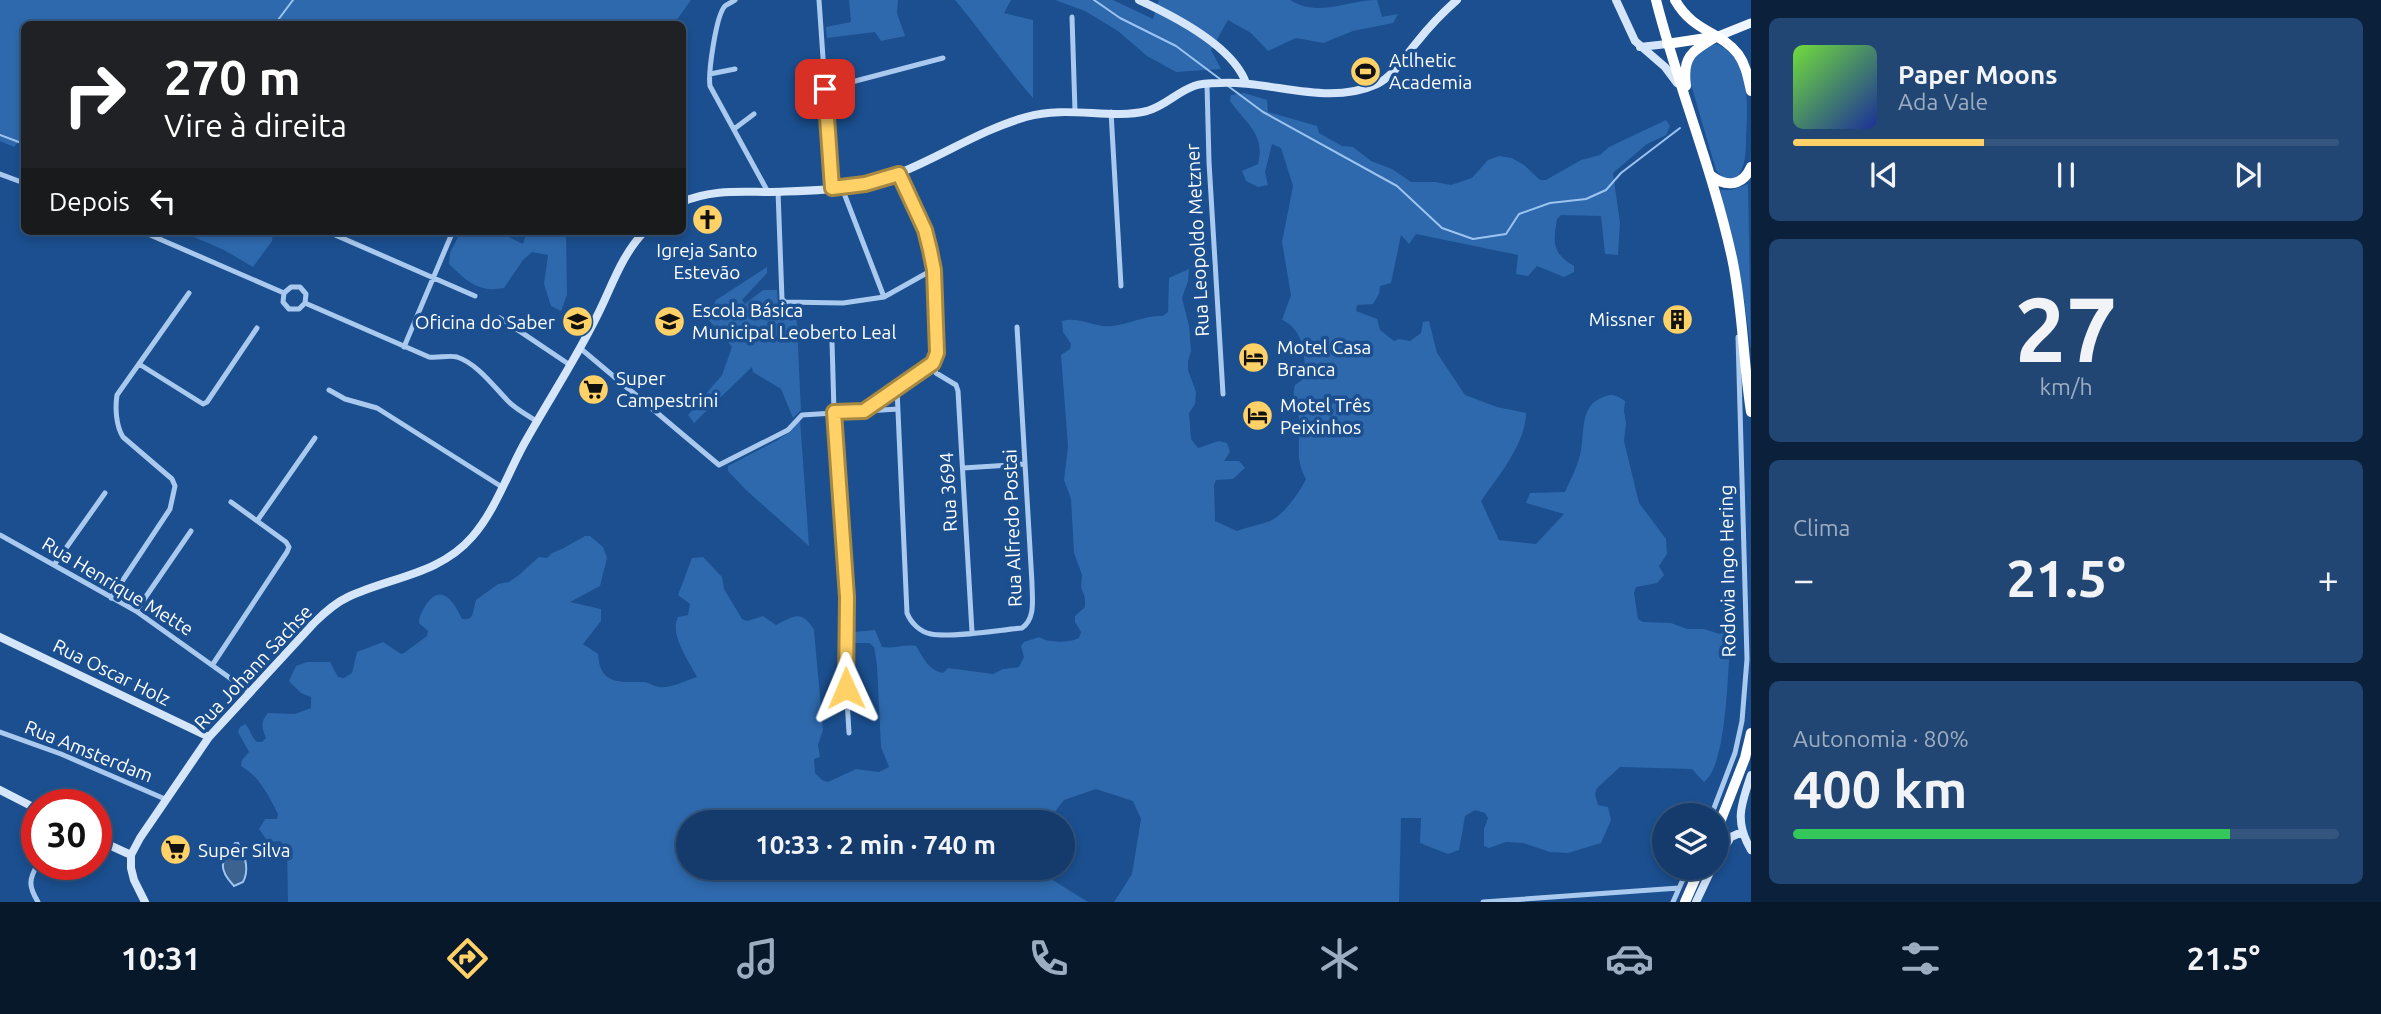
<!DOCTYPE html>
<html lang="pt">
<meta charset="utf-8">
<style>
:root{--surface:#143b6b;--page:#214673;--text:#f1f3f6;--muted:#9dadc1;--line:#33557e;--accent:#ffd166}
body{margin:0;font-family:Ubuntu,sans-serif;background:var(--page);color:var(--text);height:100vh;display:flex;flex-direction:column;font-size:26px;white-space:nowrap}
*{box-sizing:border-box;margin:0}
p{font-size:23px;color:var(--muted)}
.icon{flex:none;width:38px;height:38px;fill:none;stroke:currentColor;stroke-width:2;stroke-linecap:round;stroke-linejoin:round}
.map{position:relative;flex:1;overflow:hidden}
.side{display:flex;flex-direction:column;gap:18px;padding:18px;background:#0b203b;width:630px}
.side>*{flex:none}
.guide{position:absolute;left:21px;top:21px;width:665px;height:214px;border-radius:10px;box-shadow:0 4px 10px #0003,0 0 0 2px var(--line);background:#202124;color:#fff;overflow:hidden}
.controls{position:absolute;left:1652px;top:803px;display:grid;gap:14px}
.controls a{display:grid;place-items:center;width:77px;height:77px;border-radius:50%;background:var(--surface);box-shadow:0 4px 10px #0003,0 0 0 2px var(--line);font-size:35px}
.speed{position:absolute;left:21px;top:789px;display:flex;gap:14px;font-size:35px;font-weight:700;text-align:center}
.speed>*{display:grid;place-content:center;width:91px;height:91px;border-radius:50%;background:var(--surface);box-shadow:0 4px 10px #0003,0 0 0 2px var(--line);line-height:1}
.speed .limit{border:10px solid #d22;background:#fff;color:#111}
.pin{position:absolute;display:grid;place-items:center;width:60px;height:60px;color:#fff;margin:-30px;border-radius:14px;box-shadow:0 4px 10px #0006}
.me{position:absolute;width:77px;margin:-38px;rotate:359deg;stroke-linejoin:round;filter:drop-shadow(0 0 5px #0008)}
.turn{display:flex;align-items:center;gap:24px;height:147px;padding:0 28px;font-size:32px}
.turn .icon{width:91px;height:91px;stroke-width:2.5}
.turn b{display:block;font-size:49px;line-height:60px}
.then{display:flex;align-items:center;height:66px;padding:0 28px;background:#0003;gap:14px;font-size:26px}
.big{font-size:52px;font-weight:700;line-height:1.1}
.side .tile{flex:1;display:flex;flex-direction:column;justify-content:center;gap:10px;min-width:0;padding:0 24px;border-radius:10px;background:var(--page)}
.side .dial{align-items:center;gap:0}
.dial b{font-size:91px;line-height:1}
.song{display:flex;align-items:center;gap:21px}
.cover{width:84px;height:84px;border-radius:10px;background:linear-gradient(135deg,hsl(100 70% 55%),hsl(230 70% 35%))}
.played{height:7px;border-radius:4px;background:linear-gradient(90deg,var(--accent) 35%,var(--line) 35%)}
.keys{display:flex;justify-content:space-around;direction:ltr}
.heat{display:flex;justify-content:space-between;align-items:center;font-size:38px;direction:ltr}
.charge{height:10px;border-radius:5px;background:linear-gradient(90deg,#34c759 80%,var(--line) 0)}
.trip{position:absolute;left:676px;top:810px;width:399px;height:70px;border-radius:35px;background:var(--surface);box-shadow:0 4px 10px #0003,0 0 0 2px var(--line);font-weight:700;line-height:70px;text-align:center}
.tabs{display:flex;height:112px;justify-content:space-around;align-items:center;background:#08182b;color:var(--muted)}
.tabs .icon{width:49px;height:49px}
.tabs .on{color:var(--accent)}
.tabs b{font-size:32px;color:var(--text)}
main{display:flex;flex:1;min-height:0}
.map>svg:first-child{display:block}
.green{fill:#2e69ad}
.water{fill:#3c6290;stroke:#9cc4f0;stroke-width:2}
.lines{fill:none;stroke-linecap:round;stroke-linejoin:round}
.stream{stroke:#9cc4f0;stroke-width:2}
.street{stroke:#a9c9ee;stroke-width:5}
.secondary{stroke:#d6e6fa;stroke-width:8}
.primary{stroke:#f0f6ff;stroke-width:9}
.highway{stroke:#fff;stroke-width:10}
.route-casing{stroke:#a68842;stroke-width:18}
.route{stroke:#ffd166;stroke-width:12}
.labels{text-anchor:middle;stroke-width:7;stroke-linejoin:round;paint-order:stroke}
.poi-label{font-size:19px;fill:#fff;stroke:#1b4f8f;text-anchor:start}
.street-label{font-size:19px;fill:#fff;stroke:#1b4f8f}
</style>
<main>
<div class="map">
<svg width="1751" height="902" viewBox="0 0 1751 902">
<rect width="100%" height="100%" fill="#1b4f8f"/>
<path class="green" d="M0 0H691L674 24H24V136L14 147 0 141Z
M849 0H898L897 13 905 36 881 41 875 32 827 38 826 27 851 22Z
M955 0H1011L1004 13 1033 20V98C1005 66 982 32 955 0Z
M1055 0H1113L1153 19 1159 0H1290C1319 18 1347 0 1377 0L1382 17 1398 14 1393 23 1353 31 1323 43 1296 38 1268 51 1251 33 1228 20 1211 50 1221 69 1176 72 1147 56 1118 31 1085 11Z
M1717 44C1751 58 1748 107 1746 137 1746 152 1746 167 1736 178 1727 180 1721 177 1716 170L1690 81C1689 61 1697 48 1717 44Z
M1244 93 1267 100 1268 112 1317 126 1319 133 1342 146 1353 147 1371 161 1392 169 1411 182H1435L1451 185 1472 178 1488 160 1499 156 1512 158 1524 165 1540 180H1546L1581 160 1600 155 1609 147 1666 120 1670 126 1666 135 1647 144 1613 173 1620 223 1618 255 1605 254 1601 216 1561 215 1557 219C1553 243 1552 253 1574 266V272L1564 277 1537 266 1528 276 1516 274 1518 255 1416 234 1409 244 1401 235 1391 283 1380 286 1379 294 1373 304 1357 305 1356 311 1377 319 1380 330 1394 341 1399 339 1410 341 1421 333 1423 322 1429 321 1437 353 1465 395 1497 407 1526 413C1526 443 1498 477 1481 501L1499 540 1536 544 1564 514 1526 503 1530 493 1565 492C1570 480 1577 468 1580 455 1585 437 1579 409 1599 399 1611 393 1614 394 1625 401L1624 411 1626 423 1624 441 1639 503 1666 539 1667 554 1659 566 1664 575 1657 583 1636 587 1634 593 1638 619 1643 622 1671 623 1687 629H1704L1720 634 1727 630 1731 637C1727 667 1728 764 1704 782L1692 769 1620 767 1597 788 1595 794 1598 805 1608 807 1611 820 1601 843 1568 853 1550 852 1523 843 1506 842 1489 848 1484 846V829L1488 818 1485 813 1475 810 1465 816 1459 850 1448 854 1420 843 1421 818H1401L1399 902H1114L1132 874 1141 819 1133 801 1096 789 1064 800 1047 822H688V868H1044L1051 879 1088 902H288L287 849 280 841 268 842 259 829 265 819H277L278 814C268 795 260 777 241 766L242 760 249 752 238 732 240 727 245 724C251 730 251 737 257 742H262L266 738C262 729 260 721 268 713L295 714 311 708V697L301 693 289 681 296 666 307 662H330L338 677 344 678 352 673 357 652 383 642 401 654 404 653 427 636 428 631 419 623C419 616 421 614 424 608 440 581 453 600 462 619H468L472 616 476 600 498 584 509 582 519 575 539 557 547 558 552 553 562 549 585 536H590L603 547 607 558 600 586 570 602 601 609V621L583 644 598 654C600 685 619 682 643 682 649 682 653 686 659 687 669 689 687 680 697 677 689 661 669 634 678 617L688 615 690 604 678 595 692 558 703 557 722 577 724 589 742 619 747 621 763 616 776 625C793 616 802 609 814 630L823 730 818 745 820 757 814 759 815 773 822 780 828 782 856 769 879 772 889 767 881 747 877 665 874 647 869 643H855L854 632 875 630 882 647C894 649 904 644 916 646 924 658 928 670 943 673L948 668 993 674 1003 669 1019 667 1024 657 1021 646 1024 642 1039 637C1047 643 1070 643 1079 638L1081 632 1075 622V616L1085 607V598L1081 587 1082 575 1074 553 1071 499 1064 480 1068 446 1061 355 1070 349 1071 344 1063 332 1062 321C1079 316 1095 328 1112 326 1130 324 1145 315 1163 316L1168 312 1169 278 1189 269 1188 281 1182 298 1189 326 1191 351 1188 361V370L1196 392 1195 404 1189 413 1191 439 1198 448 1219 441 1227 443 1230 452 1224 461H1239L1245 468 1233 479 1216 480 1214 485 1215 521 1237 531C1248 527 1259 525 1270 521 1283 516 1300 492 1306 479 1294 459 1301 440 1299 418 1298 406 1291 398 1295 385L1302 380C1308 360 1304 329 1282 320L1291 295 1282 242 1293 186 1281 148 1272 144 1265 172 1268 185 1258 187 1246 181 1242 171 1258 164C1266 135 1245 122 1230 101L1231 95Z
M1748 184 1751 350 1744 299 1720 190H1732Z
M180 231H273L272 241 253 267 224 250Z
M461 231H497L523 244 527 231H566L567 295 561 311 551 306 544 284 548 255 532 252 523 260 504 288C478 293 467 281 449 264L450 253Z
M767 267V273L742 300 745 304 763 290H777L778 306 796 305 801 410 793 418 781 389 753 372 752 367 694 423 688 415 722 375 732 347 707 318 716 300Z
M800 419 809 546 746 490 728 471V466L776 441 790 432Z"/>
<path class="water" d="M235 843H238C245 855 250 869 243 882L234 886C217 868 221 862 235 843Z"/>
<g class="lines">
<path class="stream" d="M1094 0 1120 18 1176 46 1220 79
M275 24 293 0
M1228 86 1263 112 1397 186 1442 228 1473 239 1506 234 1519 214 1550 203 1586 199 1606 190 1621 173 1680 128
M0 135 24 144"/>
<path class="street" d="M735 0C734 1 726 5 725 6 716 15 708 73 710 86L768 192
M819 0 832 188
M1072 17 1075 111
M710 74 735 69
M1207 84 1209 162 1223 394
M825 89 943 58
M1111 112 1121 286
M734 129 754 114
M0 174 24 183
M899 174C910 198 924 223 930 250 938 283 936 319 937 353L933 363
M842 188 884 297
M778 191 782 299 785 302 843 303 884 297 934 269
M141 231 284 293
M326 231 475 296
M514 231 515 232
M284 293 291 287H300L306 294 305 303
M284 293 283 302 289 309H299L305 303
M305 303 429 357C439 358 449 355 457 357 478 364 494 387 509 402 516 409 527 415 536 421
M500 318 570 365
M832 341 834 412 847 597 845 665 849 733
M404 347 453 231
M580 348 719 465 788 430 802 415 898 409
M933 363 936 373 956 385 958 391 972 632
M139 364 203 404 207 402 257 328
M897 389 907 613C911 623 920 632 931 634 951 638 999 630 1022 628 1036 618 1032 599 1032 583L1017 327
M329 390 345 399 377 408 502 487
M866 409 933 363
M963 468 1025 464
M257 521 315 438
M0 535 136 611 251 693
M54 565 105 493
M111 598 170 509 175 486 172 479 123 437C116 426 115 408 117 395L189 293
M136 611 191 531
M213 664 287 552 289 547 286 542 231 502
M0 732 61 754 165 799
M1711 816 1735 753 1742 721 1747 659 1738 337
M38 902C29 887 28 880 38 864
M1483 902 1679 888
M1673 902 1688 868"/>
<path class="secondary" d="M1139 0C1174 16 1233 46 1246 83
M1616 0 1635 41 1665 67 1677 83
M1640 47 1667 44
M682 202C712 189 740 192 771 192 798 191 828 191 855 186 917 175 966 134 1026 117 1068 105 1110 120 1147 111 1165 106 1177 92 1194 86 1202 83 1212 83 1220 83 1272 80 1326 107 1377 84 1394 76 1405 56 1417 42 1429 27 1442 13 1457 0
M0 637 209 737
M1751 775C1741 805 1734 821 1751 850
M0 790 37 809
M96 839 131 855
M1717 860 1731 837 1742 832
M145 902 134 880 131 868V855L140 838 209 737 314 623C324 613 335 603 348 597 390 577 439 575 472 537 495 511 507 475 524 444 548 401 576 359 598 314 612 286 622 254 645 231
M1696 902 1712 868"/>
<path class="primary" d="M1716 37 1751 23"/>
<path class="highway" d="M1656 0C1678 87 1713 170 1732 258 1743 309 1743 361 1751 412
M1675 0C1694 33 1719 30 1738 54 1746 65 1748 78 1751 91
M1667 44 1713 37
M1686 86C1682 56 1692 51 1716 37
M1710 175C1726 188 1743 186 1751 167
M1717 830 1745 758 1751 733
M1685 902 1700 868"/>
</g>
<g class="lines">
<defs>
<path id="route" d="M825 89 832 188 865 184 899 174 925 230 930 250 934 270 937 353 933 363 864 411 834 412 847 597 846 688"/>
</defs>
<use href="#route" class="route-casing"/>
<use href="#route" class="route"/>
</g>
<defs>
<symbol id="stadium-disc" viewBox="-11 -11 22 22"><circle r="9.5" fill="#ffd166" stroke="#1b4f8f"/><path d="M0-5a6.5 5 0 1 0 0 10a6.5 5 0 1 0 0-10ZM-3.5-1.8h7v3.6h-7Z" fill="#111"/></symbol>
<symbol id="church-disc" viewBox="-11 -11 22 22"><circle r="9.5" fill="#ffd166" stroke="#1b4f8f"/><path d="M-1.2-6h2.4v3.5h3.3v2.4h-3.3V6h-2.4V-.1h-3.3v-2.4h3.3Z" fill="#111"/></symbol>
<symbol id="building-disc" viewBox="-11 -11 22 22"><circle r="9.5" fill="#ffd166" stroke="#1b4f8f"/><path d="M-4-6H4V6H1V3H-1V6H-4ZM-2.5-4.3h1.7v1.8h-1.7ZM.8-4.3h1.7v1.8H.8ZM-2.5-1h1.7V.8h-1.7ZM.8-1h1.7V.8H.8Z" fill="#111"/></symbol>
<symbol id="school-disc" viewBox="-11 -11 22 22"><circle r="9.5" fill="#ffd166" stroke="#1b4f8f"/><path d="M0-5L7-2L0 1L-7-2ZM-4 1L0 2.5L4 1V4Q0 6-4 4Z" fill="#111"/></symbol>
<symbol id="hotel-disc" viewBox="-11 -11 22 22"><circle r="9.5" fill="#ffd166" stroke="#1b4f8f"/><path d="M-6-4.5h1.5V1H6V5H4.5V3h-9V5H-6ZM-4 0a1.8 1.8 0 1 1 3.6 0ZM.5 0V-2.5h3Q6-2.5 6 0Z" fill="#111"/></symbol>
<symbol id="supermarket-disc" viewBox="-11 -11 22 22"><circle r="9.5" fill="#ffd166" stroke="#1b4f8f"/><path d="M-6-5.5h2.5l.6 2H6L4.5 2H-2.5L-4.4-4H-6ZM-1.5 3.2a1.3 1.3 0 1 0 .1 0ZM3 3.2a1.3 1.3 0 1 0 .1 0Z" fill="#111"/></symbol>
</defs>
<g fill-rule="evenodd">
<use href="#stadium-disc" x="1348" y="54" width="35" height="35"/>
<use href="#church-disc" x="690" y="202" width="35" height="35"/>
<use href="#building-disc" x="1660" y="302" width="35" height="35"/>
<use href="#school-disc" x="652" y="304" width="35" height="35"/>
<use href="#school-disc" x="560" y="304" width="35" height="35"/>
<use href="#hotel-disc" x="1236" y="340" width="35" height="35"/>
<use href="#supermarket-disc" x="576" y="372" width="35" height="35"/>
<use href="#hotel-disc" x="1240" y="398" width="35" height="35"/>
<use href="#supermarket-disc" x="158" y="832" width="35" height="35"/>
</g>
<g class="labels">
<g class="poi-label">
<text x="1389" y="67">Atlhetic<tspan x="1389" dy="22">Academia</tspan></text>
<text x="707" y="257" text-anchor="middle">Igreja Santo<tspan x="707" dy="22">Estevão</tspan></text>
<text x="692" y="317">Escola Básica<tspan x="692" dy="22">Municipal Leoberto Leal</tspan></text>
<text x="1655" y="326" text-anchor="end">Missner</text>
<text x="555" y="329" text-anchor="end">Oficina do Saber</text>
<text x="1277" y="354">Motel Casa<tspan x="1277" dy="22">Branca</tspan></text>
<text x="616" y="385">Super<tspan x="616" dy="22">Campestrini</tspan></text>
<text x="1280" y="412">Motel Três<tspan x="1280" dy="22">Peixinhos</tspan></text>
<text x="198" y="857">Super Silva</text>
</g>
<g class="street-label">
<text transform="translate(1197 240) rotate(-93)" y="7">Rua Leopoldo Metzner</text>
<text transform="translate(948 492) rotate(-93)" y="7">Rua 3694</text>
<text transform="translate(1012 528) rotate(-92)" y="7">Rua Alfredo Postai</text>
<text transform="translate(1727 571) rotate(-91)" y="7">Rodovia Ingo Hering</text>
<text transform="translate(118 586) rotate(31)" y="7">Rua Henrique Mette</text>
<text transform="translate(253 667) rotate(-47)" y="7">Rua Johann Sachse</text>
<text transform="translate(112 672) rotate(26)" y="7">Rua Oscar Holz</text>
<text transform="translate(89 751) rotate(22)" y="7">Rua Amsterdam</text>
</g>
</g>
</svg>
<div class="controls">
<a><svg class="icon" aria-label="layers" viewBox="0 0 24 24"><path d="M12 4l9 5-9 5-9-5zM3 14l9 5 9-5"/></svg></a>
</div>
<div class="speed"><div class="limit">30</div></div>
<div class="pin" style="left:825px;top:89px;background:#d93025"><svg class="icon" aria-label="arrive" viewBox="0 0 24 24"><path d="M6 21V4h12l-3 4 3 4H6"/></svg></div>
<svg class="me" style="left:846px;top:688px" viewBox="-20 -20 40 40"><path d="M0-17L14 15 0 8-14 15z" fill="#ffd166" stroke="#fff" stroke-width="4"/></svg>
<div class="trip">10:33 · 2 min · 740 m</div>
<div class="guide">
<div class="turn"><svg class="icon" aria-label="right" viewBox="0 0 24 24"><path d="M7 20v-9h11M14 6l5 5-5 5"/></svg><div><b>270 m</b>Vire à direita</div></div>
<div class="then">Depois<svg class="icon" aria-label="left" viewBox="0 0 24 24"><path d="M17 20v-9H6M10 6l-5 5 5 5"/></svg></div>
</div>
</div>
<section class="side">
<div class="tile">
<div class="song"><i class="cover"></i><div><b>Paper Moons</b><p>Ada Vale</p></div></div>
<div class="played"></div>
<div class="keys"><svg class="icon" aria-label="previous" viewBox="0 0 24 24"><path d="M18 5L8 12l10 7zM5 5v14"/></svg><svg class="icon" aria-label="pause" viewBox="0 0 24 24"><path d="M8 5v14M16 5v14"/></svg><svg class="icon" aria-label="next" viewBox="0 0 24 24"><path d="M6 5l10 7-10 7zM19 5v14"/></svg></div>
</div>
<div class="tile dial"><b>27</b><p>km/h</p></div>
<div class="tile"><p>Clima</p>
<div class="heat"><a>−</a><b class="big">21.5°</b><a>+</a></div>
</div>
<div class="tile"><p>Autonomia · 80%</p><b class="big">400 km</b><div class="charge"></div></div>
</section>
</main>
<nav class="tabs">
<b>10:31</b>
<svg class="icon on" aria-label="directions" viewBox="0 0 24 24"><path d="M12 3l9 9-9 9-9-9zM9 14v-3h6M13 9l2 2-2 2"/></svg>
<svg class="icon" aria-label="music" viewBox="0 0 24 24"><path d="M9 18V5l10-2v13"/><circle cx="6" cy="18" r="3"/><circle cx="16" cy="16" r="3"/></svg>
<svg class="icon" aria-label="phone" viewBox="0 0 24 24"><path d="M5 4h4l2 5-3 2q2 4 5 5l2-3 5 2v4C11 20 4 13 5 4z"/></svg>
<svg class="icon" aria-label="climate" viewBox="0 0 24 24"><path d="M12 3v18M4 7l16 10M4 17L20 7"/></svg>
<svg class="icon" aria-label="car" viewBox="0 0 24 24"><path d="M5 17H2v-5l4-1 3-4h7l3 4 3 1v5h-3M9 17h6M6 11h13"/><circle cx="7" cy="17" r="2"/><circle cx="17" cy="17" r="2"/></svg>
<svg class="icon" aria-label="filters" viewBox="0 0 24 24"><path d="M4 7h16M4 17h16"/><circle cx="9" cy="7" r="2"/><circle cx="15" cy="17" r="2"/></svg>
<b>21.5°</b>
</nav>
